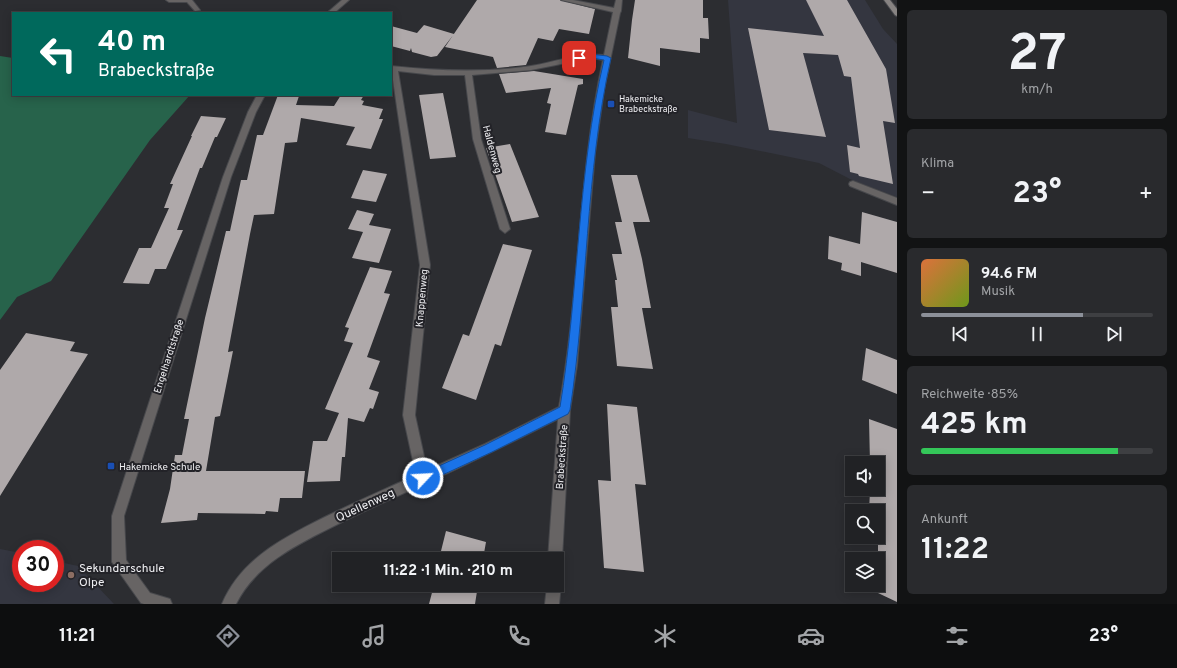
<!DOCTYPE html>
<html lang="de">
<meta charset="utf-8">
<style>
:root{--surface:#212225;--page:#292a2d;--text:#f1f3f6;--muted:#a2a4a7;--line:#3e3f42;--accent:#8c9099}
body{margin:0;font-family:Overpass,sans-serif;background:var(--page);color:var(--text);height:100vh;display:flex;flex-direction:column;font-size:15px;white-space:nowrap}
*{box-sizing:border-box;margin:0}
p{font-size:13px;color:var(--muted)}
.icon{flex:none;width:22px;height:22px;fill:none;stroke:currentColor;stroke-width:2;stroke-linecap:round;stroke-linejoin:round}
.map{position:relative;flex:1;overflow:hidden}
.sheet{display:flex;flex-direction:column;gap:10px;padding:10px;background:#121314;width:280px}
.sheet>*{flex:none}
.hud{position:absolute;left:12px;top:12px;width:380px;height:84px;border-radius:0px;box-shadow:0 2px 10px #0003,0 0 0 1px var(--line);background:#00695c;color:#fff;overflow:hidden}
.buttons{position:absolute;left:845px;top:456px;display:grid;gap:8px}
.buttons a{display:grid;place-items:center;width:40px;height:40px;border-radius:0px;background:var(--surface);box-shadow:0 2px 10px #0003,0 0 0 1px var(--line);font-size:20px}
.speed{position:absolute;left:12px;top:540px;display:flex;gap:8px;font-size:20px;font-weight:700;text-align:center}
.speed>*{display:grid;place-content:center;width:52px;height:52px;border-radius:50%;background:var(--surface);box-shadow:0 2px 10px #0003,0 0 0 1px var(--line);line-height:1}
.speed .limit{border:6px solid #d22;background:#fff;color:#111}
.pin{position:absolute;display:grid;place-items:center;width:34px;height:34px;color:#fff;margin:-17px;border-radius:8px;box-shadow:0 2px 6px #0006}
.me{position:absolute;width:44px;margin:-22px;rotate:65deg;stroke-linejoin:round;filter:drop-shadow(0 0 3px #0008)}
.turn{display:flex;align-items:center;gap:14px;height:84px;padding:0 20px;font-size:18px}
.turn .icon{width:52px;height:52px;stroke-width:2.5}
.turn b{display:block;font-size:28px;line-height:34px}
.big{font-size:30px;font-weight:700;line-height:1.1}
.sheet .tile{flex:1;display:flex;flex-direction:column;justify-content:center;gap:6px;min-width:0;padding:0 14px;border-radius:6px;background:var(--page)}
.sheet .dial{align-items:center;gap:0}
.dial b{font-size:52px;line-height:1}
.song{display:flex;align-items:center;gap:12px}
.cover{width:48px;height:48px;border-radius:6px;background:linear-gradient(135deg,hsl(20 70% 55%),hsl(80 70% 35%))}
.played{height:4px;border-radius:2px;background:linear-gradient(90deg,var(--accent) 70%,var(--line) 70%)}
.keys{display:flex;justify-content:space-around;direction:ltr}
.heat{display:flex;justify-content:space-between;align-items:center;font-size:22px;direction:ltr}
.charge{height:6px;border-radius:3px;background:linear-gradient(90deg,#34c759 85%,var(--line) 0)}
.trip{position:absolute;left:332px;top:552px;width:232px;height:40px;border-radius:0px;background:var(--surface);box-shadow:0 2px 10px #0003,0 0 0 1px var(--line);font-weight:700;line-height:40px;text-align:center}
.tabs{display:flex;height:64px;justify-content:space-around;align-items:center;background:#0d0e0f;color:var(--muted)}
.tabs .icon{width:28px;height:28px}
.tabs .active{color:var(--accent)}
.tabs b{font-size:18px;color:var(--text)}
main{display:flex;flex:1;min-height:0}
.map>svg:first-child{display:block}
.built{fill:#343640}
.forest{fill:#27634b}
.building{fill:#afa9aa}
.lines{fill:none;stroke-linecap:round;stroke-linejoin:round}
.lane-casing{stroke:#47484c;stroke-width:2}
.street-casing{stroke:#47484c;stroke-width:2}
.secondary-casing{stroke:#47484c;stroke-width:2}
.lane{fill:#676464;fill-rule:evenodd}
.street{fill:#676464;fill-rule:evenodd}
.secondary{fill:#878382;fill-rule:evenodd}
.route{fill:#1a73e8;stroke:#114b97}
.transit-dot{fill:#1a4fb4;stroke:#232328;stroke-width:1.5}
.education-dot{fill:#8d6e63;stroke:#232328;stroke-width:1.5}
.labels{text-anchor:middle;stroke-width:4;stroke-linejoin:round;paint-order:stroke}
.far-poi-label{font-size:9px;fill:#eeeef1;stroke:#232328;text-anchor:start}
.street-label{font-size:10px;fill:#eeeef1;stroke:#232328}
.poi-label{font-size:10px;fill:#eeeef1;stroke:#232328;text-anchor:start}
.near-street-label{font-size:12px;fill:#eeeef1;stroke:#232328}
.near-poi-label{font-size:12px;fill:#eeeef1;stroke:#232328;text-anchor:start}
</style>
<main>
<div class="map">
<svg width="897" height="604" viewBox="0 0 897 604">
<rect width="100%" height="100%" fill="#2c2d31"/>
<path class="built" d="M728 0H865L883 29 897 44V197L850 179 819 163 726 144 688 138V110L737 123Z
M0 549 21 553V583H55V561L78 566 114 604H0Z"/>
<path class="forest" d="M0 56 13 58V95H190L150 140 51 281 17 297 0 320Z"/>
<path class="building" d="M477 0H560L595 9 589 34 559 29 553 41 538 38 526 65 497 68 493 57 445 47Z
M635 0H703V18H708L709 39 700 38V53L660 48V66L628 58 632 20Z
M806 0H847L886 69 895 123 883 121 893 184 859 176 858 174 850 172 847 145 860 148 851 77 844 76 838 55 803 53 826 137 769 130 748 28 824 36Z
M424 25 454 34 437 56 431 57 412 52 411 48 410 51 391 46V26L417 33Z
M534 71 583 79V84L578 85 566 135 545 132 551 104 547 103 551 88 506 93 499 74Z
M443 93 456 157 430 159 419 95Z
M278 95 299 96 296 105 334 106 341 95H364L361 100 364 101 362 105 383 109 379 119H383L371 149 346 145 355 127 301 118 297 142 285 143 274 214 254 215 250 234 228 352 233 351 220 416 215 417 206 471H305L302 498H280L278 512 266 511 265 514 198 513 197 520 161 523 170 489 175 455H182L189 419H184L205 318 226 231H230L241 180H247L257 135H263Z
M201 116 226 118 217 137H215L202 168H200L177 230H183L166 269H155L149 284 123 283 139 248H151L169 208H164L173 184H170L192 136H191Z
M510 144 524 179 539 217 512 222 486 148Z
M363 170 387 174 376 202 351 198Z
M611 175H637L650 222H633L642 259 651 308H642L653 369 617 366 611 307H618L615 280H617L612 254H622L615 222H622Z
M357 210 374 214 369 225 391 229 379 263 352 258 363 232 348 229Z
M862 212 897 222V273L861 262V276L841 270 842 263 828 259 829 236 860 244Z
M503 244 532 250 501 346 495 344 476 400 442 388 463 334 469 336Z
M370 267 392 271 384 293 390 294 367 357 380 361 369 389 379 392 373 409 370 408 364 422 348 418 345 457H342L340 481 307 482 313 441H327L339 413 325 409 353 343 344 341 349 328 345 327Z
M26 333 75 342 70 351 88 354 0 496V370Z
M866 348 897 360V394L862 380Z
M607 404 637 407 646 485 635 484 644 572 604 568 598 480 611 481Z
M869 419 897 429V602L878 593V511H869L870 491 867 490 868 489H878V463H870Z
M446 531 486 542 483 559H439Z
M434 585H478L475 604H429Z"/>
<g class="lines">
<defs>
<path id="lane" d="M853 181 897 198V205L850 186 849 184 850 182Z"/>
<path id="street" d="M166 0H192L200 10 195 11 187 2H169Z
M342 0H349L334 13H327Z
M561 0H573L614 8 616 0H622L621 11 620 13 604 90 595 153 577 365 570 410 562 559 560 564 557 565V559H548L558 419C516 440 475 461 433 480 400 495 368 509 336 525 298 544 256 564 236 604H222C241 559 283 538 325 517 355 502 386 489 416 475L403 415 420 265 391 66C438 71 484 73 531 66 556 62 579 52 604 55L613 12ZM591 58 603 60C578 174 580 292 559 407L485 444 427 470 415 415 430 265 398 71 434 75H465L473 139 500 229 505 233 510 229 481 139 472 75 531 70Z
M257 95H265L256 112 231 177 124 516 126 560 150 593 170 599 172 604H144L141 603 112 562V516L223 177 248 112Z
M557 580 561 585 559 604H545L547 585H557Z"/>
<path id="secondary" d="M884 0H890L897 9V16L895 15Z"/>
</defs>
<use href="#lane" class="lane-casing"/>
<use href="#street" class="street-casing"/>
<use href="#secondary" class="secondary-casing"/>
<use href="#lane" class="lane"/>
<use href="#street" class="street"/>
<use href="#secondary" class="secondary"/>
</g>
<path class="route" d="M591 54 607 56 611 58C585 174 588 293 570 410L568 414 492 452 423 484 419 482 417 478 419 475 485 445 560 407C579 292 577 174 604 60L591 58 579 60 576 58Z"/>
<g class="transit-dot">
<rect x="607" y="100" width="8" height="8" rx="2"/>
<rect x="107" y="462" width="8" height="8" rx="2"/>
</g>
<circle class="education-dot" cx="71" cy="575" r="4"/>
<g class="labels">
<g class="far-poi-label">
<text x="619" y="102">Hakemicke<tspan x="619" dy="10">Brabeckstraße</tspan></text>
</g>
<g class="street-label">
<text transform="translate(493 149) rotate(75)" y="4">Haldenweg</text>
<text transform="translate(421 298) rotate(-85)" y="4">Knappenweg</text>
<text transform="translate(168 356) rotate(-72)" y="4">Engelhardtstraße</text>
<text transform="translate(561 457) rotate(-86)" y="4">Brabeckstraße</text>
</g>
<g class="poi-label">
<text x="119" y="470">Hakemicke Schule</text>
</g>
<g class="near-street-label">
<text transform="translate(365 505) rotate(-25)" y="4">Quellenweg</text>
</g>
<g class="near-poi-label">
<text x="79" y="572">Sekundarschule<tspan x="79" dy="14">Olpe</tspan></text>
</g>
</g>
</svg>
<div class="buttons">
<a><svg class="icon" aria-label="sound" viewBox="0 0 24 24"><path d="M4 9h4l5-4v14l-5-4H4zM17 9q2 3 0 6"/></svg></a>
<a><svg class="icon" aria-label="search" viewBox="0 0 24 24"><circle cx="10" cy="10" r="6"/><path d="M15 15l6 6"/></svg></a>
<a><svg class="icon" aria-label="layers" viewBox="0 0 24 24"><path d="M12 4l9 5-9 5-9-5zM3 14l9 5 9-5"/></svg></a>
</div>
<div class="speed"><div class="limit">30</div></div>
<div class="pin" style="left:579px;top:58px;background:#d93025"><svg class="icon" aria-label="arrive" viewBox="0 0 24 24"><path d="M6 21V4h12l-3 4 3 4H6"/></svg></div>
<svg class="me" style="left:423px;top:478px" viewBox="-20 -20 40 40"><circle r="17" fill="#1a73e8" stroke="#fff" stroke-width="3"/><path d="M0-11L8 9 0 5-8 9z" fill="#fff"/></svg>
<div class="trip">11:22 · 1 Min. · 210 m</div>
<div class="hud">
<div class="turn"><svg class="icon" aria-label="left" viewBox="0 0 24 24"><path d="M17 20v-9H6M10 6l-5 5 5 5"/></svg><div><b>40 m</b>Brabeckstraße</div></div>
</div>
</div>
<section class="sheet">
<div class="tile dial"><b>27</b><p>km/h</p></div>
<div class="tile"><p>Klima</p>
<div class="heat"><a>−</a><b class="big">23°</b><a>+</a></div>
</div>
<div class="tile">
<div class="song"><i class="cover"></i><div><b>94.6 FM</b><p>Musik</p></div></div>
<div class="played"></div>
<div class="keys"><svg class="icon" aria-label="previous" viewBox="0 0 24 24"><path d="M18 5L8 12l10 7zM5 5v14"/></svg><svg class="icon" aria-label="pause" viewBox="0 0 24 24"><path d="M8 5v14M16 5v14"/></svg><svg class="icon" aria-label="next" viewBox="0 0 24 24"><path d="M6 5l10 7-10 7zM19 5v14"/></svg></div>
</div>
<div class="tile"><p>Reichweite · 85%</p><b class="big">425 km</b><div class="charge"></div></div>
<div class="tile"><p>Ankunft</p><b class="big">11:22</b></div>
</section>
</main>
<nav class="tabs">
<b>11:21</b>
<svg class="icon active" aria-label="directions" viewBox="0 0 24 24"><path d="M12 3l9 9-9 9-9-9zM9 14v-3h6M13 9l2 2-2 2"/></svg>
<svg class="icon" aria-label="music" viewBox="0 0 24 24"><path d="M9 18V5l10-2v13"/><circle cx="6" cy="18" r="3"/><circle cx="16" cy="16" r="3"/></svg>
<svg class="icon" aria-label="phone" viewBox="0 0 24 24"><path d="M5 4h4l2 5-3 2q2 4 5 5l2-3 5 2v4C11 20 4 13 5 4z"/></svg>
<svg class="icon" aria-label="climate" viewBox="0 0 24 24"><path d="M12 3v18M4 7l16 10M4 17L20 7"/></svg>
<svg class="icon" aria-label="car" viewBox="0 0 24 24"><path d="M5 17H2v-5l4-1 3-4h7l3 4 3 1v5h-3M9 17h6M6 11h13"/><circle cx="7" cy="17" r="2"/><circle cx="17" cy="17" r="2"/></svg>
<svg class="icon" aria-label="filters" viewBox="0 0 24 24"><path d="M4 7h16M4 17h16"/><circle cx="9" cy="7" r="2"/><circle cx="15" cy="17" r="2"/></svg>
<b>23°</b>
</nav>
